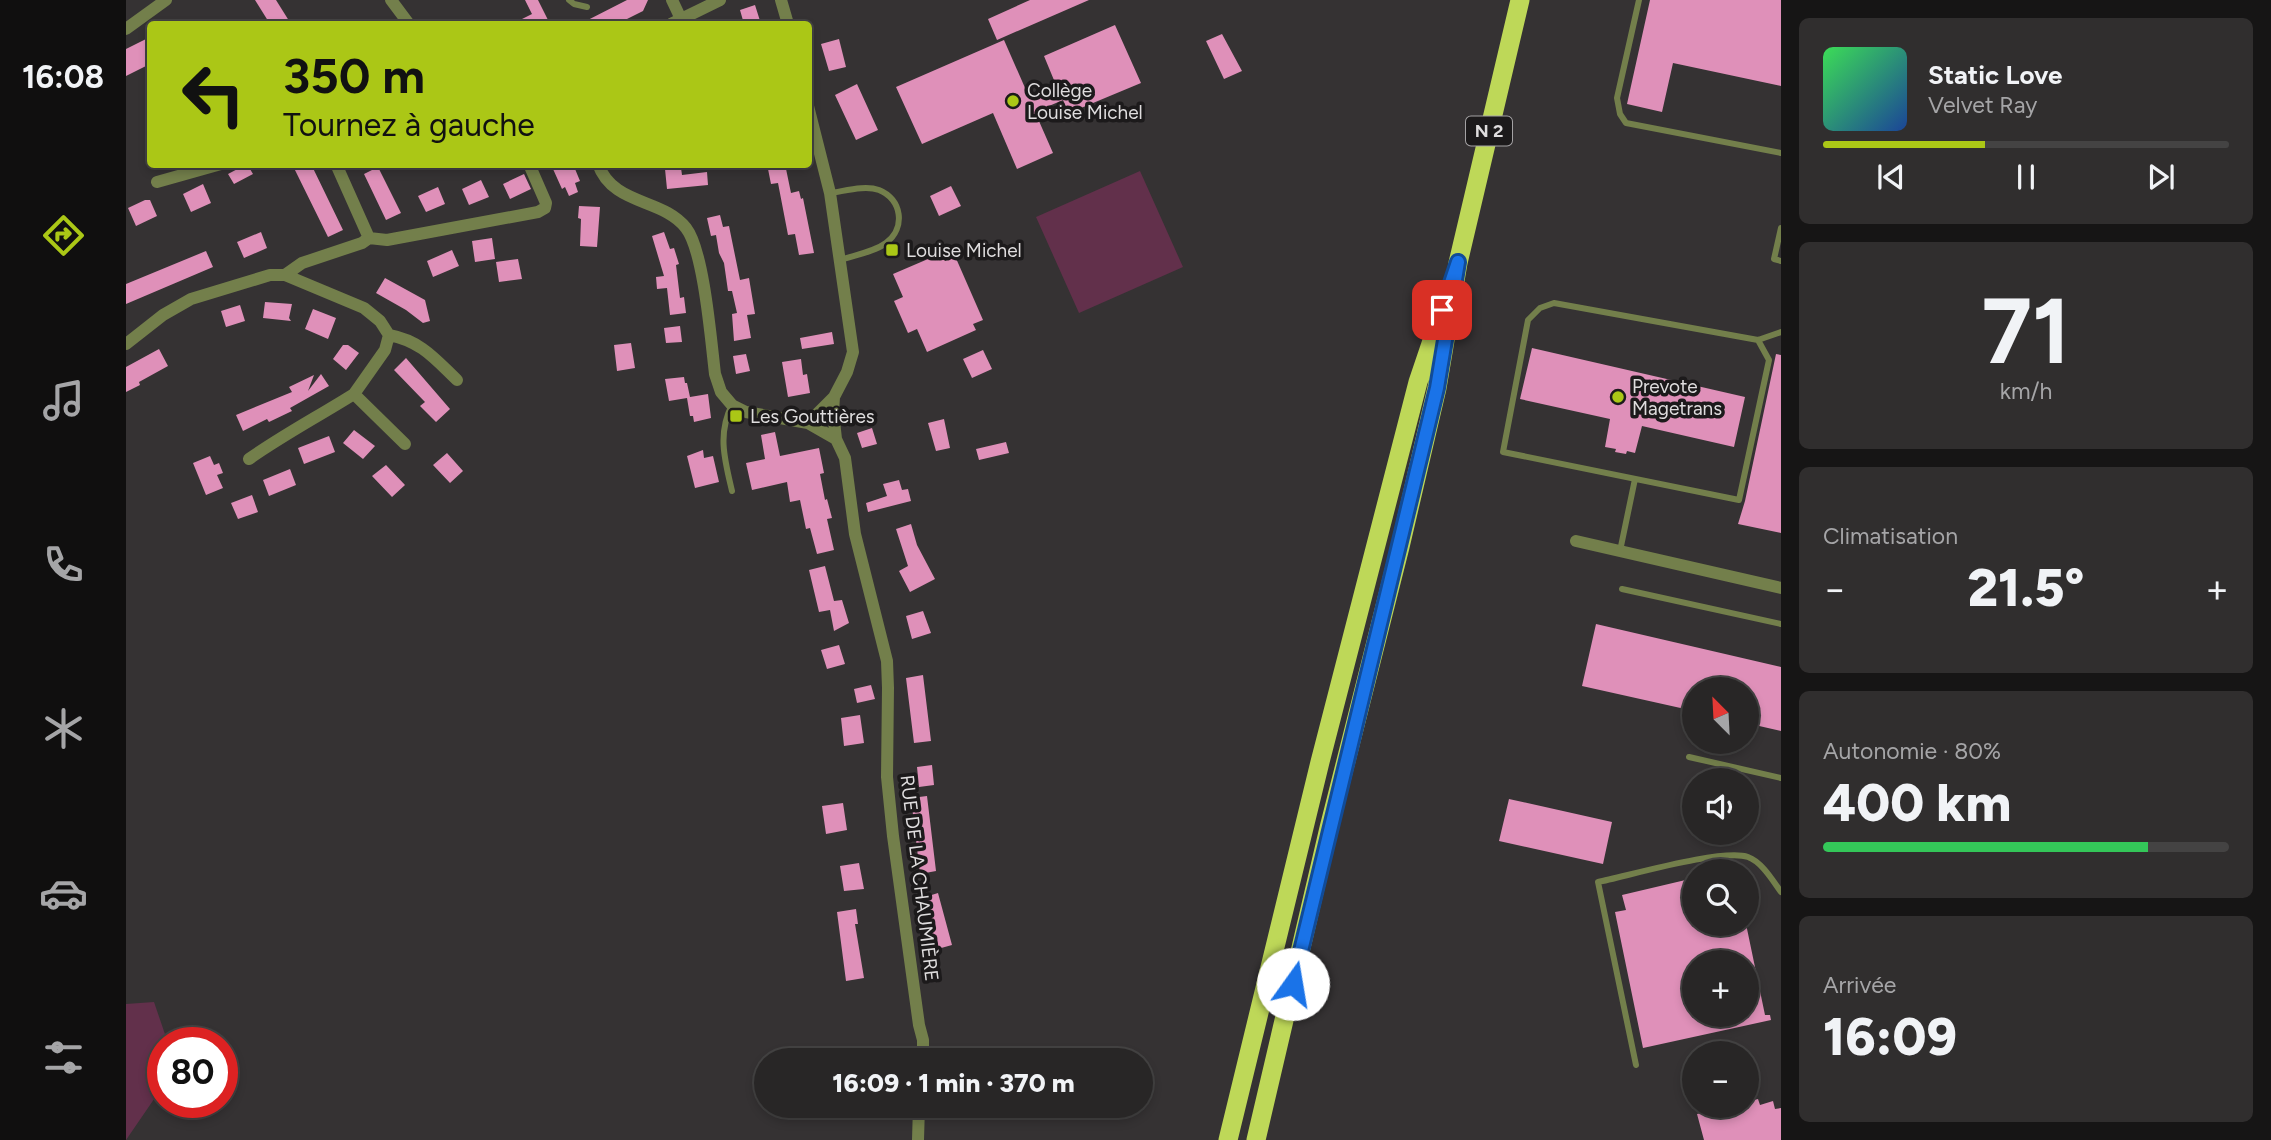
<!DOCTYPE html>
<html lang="fr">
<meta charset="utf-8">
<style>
:root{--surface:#282626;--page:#302e2e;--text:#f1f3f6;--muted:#a5a5a7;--line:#444343;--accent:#abc716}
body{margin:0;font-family:Figtree,sans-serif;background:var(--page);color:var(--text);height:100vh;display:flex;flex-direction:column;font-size:26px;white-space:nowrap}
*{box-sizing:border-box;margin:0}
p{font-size:23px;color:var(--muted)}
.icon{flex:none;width:38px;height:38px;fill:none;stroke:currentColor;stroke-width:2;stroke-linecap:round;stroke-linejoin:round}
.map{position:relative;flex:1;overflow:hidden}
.side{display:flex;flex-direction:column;gap:18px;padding:18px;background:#161515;width:490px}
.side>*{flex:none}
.banner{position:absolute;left:21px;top:21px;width:665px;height:147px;border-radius:7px;box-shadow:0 4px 10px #0003,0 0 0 2px var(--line);background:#abc716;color:#111;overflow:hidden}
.needle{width:46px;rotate:336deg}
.buttons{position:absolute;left:1556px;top:677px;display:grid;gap:14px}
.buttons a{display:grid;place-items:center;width:77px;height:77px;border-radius:50%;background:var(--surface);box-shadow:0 4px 10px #0003,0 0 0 2px var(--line);font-size:35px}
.speed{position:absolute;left:21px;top:1027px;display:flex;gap:14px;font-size:35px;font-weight:700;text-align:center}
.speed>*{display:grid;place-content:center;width:91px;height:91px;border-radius:50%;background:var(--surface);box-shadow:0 4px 10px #0003,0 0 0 2px var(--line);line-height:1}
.speed .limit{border:10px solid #d22;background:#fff;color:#111}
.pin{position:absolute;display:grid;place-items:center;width:60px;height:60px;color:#fff;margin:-30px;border-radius:14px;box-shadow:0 4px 10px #0006}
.me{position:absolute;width:77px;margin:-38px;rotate:13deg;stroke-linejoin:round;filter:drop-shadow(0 0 5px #0008)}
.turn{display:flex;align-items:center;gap:24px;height:147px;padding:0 21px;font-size:32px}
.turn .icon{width:91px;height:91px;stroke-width:2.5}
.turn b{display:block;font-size:49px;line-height:60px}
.big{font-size:52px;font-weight:800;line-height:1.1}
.side .tile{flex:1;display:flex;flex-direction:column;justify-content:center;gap:10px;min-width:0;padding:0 24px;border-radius:10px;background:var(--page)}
.side .dial{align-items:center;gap:0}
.dial b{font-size:91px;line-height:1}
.song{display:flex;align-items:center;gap:21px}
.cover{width:84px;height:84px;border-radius:10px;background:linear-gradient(135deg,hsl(130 70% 55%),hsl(220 70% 35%))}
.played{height:7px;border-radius:4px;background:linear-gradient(90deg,var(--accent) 40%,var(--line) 40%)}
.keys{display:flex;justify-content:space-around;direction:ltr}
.heat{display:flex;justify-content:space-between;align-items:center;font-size:38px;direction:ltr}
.charge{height:10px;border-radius:5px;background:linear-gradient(90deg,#34c759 80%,var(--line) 0)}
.trip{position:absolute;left:628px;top:1048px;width:399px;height:70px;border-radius:35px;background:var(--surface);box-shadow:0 4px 10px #0003,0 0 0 2px var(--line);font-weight:800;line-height:70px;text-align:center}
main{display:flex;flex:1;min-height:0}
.dock{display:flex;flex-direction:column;width:126px;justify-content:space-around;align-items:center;background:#100f0f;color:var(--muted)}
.dock .icon{width:49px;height:49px}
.dock .current{color:var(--accent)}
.dock b{font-size:32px;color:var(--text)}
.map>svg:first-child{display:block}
.green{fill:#62304b}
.building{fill:#df90b9;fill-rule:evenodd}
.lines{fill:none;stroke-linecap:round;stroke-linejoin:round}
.service{stroke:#737f4b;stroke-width:6}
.minor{stroke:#737f4b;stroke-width:12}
.trunk{stroke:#bed858;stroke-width:19}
.route-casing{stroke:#114b97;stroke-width:18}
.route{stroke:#1a73e8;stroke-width:12}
.poi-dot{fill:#abc716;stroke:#1c1a1b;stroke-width:2.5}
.labels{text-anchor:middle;stroke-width:7;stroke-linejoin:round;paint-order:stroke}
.shield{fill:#1c1a1b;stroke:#a4a2a4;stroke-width:2}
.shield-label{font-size:18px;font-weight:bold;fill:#dfddde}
.poi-label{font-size:19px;fill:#dfddde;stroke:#1c1a1b;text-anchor:start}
.street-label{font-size:19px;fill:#dfddde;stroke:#1c1a1b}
</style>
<main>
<nav class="dock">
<b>16:08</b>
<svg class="icon current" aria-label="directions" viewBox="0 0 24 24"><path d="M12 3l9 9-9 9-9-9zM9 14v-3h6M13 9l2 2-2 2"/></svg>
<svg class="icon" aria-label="music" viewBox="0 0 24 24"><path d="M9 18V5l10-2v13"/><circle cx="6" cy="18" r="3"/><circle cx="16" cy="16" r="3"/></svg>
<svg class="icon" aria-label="phone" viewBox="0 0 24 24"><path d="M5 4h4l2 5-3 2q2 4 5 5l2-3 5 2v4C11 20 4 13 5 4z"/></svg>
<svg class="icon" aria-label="climate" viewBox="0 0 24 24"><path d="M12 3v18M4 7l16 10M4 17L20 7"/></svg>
<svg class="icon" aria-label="car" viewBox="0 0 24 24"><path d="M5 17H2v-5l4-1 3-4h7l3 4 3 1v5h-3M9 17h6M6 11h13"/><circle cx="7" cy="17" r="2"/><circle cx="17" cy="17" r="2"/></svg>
<svg class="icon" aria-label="filters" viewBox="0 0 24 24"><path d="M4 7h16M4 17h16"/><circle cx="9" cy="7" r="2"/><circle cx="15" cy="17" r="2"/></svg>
</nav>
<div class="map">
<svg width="1655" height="1140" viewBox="0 0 1655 1140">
<rect width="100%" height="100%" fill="#353233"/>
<path class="green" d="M1014 171 1057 267 953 313 910 217Z
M28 1002 42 1043H37V1086L0 1140V1004Z"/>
<path class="building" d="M129 0H150L165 24H144Z
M399 0H412L424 24H386L406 14Z
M501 0H522L517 11 491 24H454Z
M904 0H963L871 40 862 19Z
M1524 0H1655V86L1547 63 1536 112 1501 104Z
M629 5 635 24H618L614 10Z
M989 25 1015 83 943 113 937 100 909 112 927 153 891 169 867 113 796 144 770 87 878 40 903 97 930 85 918 56Z
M1096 34 1116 71 1098 79 1080 41Z
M24 37V64L0 76V49Z
M713 39 720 67 703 71 695 44Z
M731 84 752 130 730 140 709 95Z
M121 164 127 174 108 184 102 174Z
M166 164H185L217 230 202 237Z
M436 164H447L454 181 449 183 452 192 443 196 439 187 436 189 427 169Z
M641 164H659L665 193 673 191 675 199 677 198 688 253 673 255 669 234 662 235 652 183 645 184Z
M252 167 275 213 260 220 238 174Z
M555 168 556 175 581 172 582 185 541 189 539 169Z
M398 174 405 189 384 199 377 184Z
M355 180 363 197 343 205 336 189Z
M77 184 85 203 65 212 57 194Z
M825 186 835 206 813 216 804 196Z
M312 187 319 204 300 212 292 196Z
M19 200H24L31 216 10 226 2 208Z
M453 206 474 207 471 247 454 246 455 219 452 218Z
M594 215 597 227 603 226 614 280 623 278 629 314 621 315 625 338 608 341 606 314 611 313 606 291H602L598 263 593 253 590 235 585 236 581 218Z
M135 232 141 248 118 258 111 242Z
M538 232 544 249 548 248 553 264 550 265 554 298 558 297 560 313 544 315 541 288 531 289 530 277 538 276 526 236Z
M366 238 369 259 349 262 346 241Z
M326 250 333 266 307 277 301 261Z
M80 251 87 267 0 304V284Z
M816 253 819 261 829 256 857 320 847 324 850 330 801 352 791 329 782 333 768 301 777 297 767 274Z
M392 259 396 279 373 282 370 262Z
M259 278 299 300 304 321 297 323 280 310 250 293Z
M139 302 166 304 163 318 165 321 137 318Z
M114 305 119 321 100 327 95 311Z
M187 309 210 318 202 339 179 329Z
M554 326 556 342 540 343 538 328Z
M706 332 708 344 676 349 674 338Z
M505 343 509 368 491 371 488 345Z
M217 345H222L233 353 220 370 207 359Z
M1406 348 1619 397 1608 447 1516 426 1509 453 1501 451 1500 454 1489 452 1490 449 1479 447 1484 419 1394 399Z
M33 349 42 366 13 382 14 385 0 392V367Z
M857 350 866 369 846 378 837 359Z
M620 354 624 371 610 374 607 356Z
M1650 354 1655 355V533L1612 524 1619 501Z
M280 358 324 409 310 422 294 406 299 402 268 370Z
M675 359 677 375 681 374 684 393 662 397 656 362Z
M195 374 203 386 164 408 166 411 143 422 141 419 117 431 110 415 166 392 163 387 188 375 182 391Z
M558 377 559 383H561L564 397 582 394 585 418 568 422 567 416H564L561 398 543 401 539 379Z
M818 419 824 448 810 451 802 423Z
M746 428 751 444 736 448 731 433Z
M228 430 249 446 237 459 217 443Z
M649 432 654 456 693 448 698 473 694 474 699 500 701 499 706 518 701 519 708 550 691 554 684 528 680 529 674 500 664 502 661 482 626 490 620 463 639 459 635 435Z
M203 436 209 452 178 464 172 448Z
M880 442 883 453 853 460 850 449Z
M577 450 578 458 587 456 593 482 569 488 561 456Z
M321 453 337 471 324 483 307 465Z
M84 456 88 465 93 463 97 473 91 475 97 488 80 495 67 463Z
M260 465 279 485 266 497 246 476Z
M164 469 170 485 143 496 137 480Z
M773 480 776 490 782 489 785 501 742 512 740 503 761 496 757 484Z
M126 495 132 512 112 519 105 503Z
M785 524 791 545 809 579 784 592 773 571 782 566 770 529Z
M699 566 708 601 716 600 723 623 708 631 704 610 693 612 683 570Z
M797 611 805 633 786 639 780 616Z
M1470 624 1655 667V731L1620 723V690H1568V711L1456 686Z
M713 645 719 664 701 669 695 650Z
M797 675 805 741 788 743 780 678Z
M745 685 749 699 731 703 728 689Z
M734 715 738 743 718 746 715 718Z
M806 765 808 785 793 787 791 767Z
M801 796 810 871 794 874 785 798Z
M1383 799 1486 822 1477 864 1373 841Z
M717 803 721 830 700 834 696 806Z
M733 863 738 889 718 891 714 866Z
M1568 878V924H1620L1639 1015H1644L1645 1020 1517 1048 1489 912 1500 910 1496 895ZM1568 962H1620V1015H1568Z
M812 893 826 945 808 950 796 898Z
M730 909 732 924H729L738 978 720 981 711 912Z
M1632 1099 1634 1105 1647 1101 1649 1109 1655 1108V1140H1578L1571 1114 1604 1106H1620V1102Z"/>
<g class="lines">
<path class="service" d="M443 0 448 4 461 7
M1513 0 1491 98 1494 114 1500 123 1655 153
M704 193C719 191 739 185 753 190 776 199 780 228 760 243 748 252 729 255 714 260
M1655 228 1648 259 1655 261
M1632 340 1643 360 1613 500 1377 452 1402 320 1414 308 1428 303 1632 340 1655 332
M606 491C599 461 591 434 606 405
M1494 551 1509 479
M1496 589 1655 624
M1563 757 1655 778
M1510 1065 1472 882C1502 876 1597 848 1622 857 1636 862 1647 881 1655 892"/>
<path class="minor" d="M265 0 283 24
M546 0 555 19
M655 0 662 24
M545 24 594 0
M0 29 40 0
M682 106 704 193 727 352 721 372 708 397 707 412 710 439
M210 164 243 238 261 240 412 212 419 208 420 203 403 164
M472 164C487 206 537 198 560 228 578 251 585 341 589 374L595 392 606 405 620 412 682 423 710 439 719 458 729 534 761 661 762 688 761 777 767 836 793 1025 797 1040V1060
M31 182 95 164
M159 275 176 263 236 243 243 238
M0 344 37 315 65 299 144 275H159L238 308 254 321 263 335C295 341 309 359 331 380
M228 394 259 350 263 335
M682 423 708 397
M123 459C157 435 193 416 228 394L279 444
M1450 541 1655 588
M792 1140 793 1106"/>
<path class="trunk" d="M1102 1140 1194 762 1292 382 1313 320
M1130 1140 1203 828 1274 547 1311 388 1332 263 1394 0"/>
</g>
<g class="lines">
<defs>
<path id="route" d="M1167 984 1311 388 1332 262 1316 310"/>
</defs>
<use href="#route" class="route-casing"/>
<use href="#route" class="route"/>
</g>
<g class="poi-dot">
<circle cx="887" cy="101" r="7"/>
<rect x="759" y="243" width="14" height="14" rx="3.5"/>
<circle cx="1492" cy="397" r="7"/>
<rect x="603" y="409" width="14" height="14" rx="3.5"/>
</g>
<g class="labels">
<rect class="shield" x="1340" y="116.5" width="46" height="29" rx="5"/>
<g class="shield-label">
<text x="1363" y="137">N 2</text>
</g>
<g class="poi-label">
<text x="901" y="97">Collège<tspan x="901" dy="22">Louise Michel</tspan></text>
<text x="780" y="257">Louise Michel</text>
<text x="1506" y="393">Prevote<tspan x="1506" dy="22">Magetrans</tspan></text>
<text x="624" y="423">Les Gouttières</text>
</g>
<g class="street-label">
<text transform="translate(794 878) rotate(83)" y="7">RUE DE LA CHAUMIÈRE</text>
</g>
</g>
</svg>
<div class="buttons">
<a><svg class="needle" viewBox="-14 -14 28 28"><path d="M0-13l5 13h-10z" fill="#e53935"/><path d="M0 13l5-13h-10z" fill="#a5a5a7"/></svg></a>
<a><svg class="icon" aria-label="sound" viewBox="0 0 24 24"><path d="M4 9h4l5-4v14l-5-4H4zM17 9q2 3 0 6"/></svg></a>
<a><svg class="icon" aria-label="search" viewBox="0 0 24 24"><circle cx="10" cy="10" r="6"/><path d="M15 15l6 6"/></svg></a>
<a>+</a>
<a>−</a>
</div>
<div class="speed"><div class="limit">80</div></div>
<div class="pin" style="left:1316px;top:310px;background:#d93025"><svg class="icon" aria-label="arrive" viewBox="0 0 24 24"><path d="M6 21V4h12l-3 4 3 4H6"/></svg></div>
<svg class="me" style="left:1167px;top:984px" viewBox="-20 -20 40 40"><circle r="19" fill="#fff"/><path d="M0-13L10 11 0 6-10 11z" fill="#1a73e8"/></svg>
<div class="trip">16:09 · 1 min · 370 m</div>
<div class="banner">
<div class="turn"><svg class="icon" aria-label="left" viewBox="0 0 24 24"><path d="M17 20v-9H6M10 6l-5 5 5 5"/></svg><div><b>350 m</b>Tournez à gauche</div></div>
</div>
</div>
<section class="side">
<div class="tile">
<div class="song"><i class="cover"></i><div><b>Static Love</b><p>Velvet Ray</p></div></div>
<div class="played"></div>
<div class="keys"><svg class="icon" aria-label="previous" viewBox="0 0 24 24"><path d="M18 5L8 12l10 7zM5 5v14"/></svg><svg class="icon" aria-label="pause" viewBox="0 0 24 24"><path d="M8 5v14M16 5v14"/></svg><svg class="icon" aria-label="next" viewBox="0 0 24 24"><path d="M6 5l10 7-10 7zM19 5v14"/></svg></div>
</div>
<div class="tile dial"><b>71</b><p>km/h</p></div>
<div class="tile"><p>Climatisation</p>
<div class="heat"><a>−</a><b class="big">21.5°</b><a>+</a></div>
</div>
<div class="tile"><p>Autonomie · 80%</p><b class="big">400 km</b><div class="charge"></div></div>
<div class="tile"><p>Arrivée</p><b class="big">16:09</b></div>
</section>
</main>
